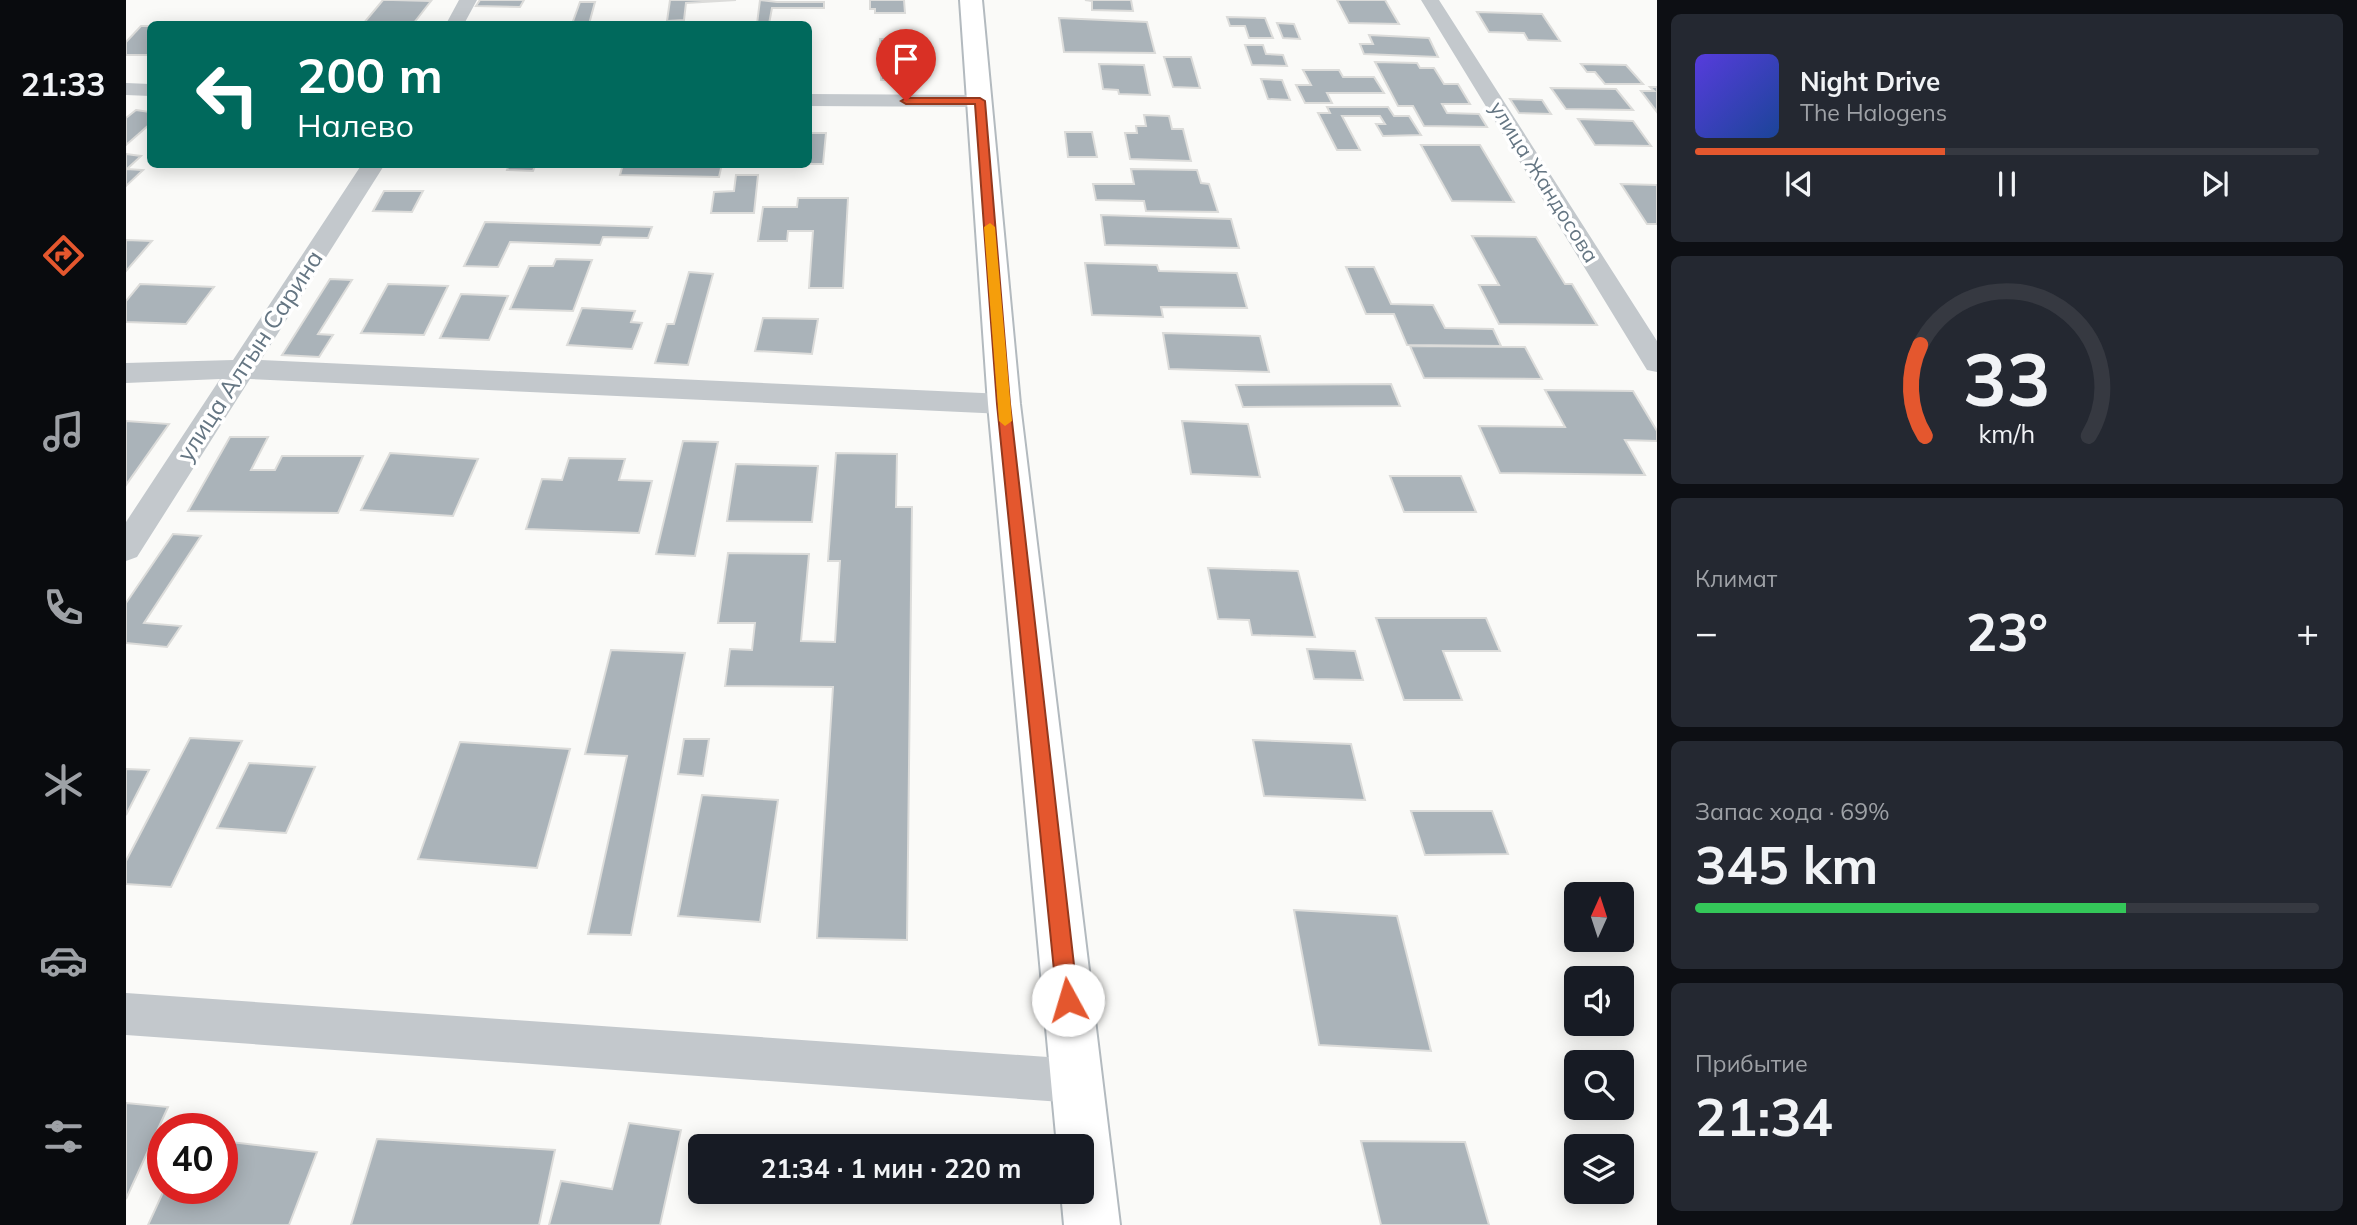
<!DOCTYPE html>
<html lang="ru">
<meta charset="utf-8">
<style>
:root{--surface:#171b24;--page:#242831;--text:#f1f3f6;--muted:#9ea1a6;--line:#363941;--accent:#e4572e}
body{margin:0;font-family:Mulish,sans-serif;background:var(--page);color:var(--text);height:100vh;display:flex;flex-direction:column;font-size:26px;white-space:nowrap}
*{box-sizing:border-box;margin:0}
p{font-size:23px;color:var(--muted)}
.icon{flex:none;width:38px;height:38px;fill:none;stroke:currentColor;stroke-width:2;stroke-linecap:round;stroke-linejoin:round}
.map{position:relative;flex:1;overflow:hidden}
.sheet{display:flex;flex-direction:column;gap:14px;padding:14px;background:#0d0f14;width:700px}
.sheet>*{flex:none}
.guide{position:absolute;left:21px;top:21px;width:665px;height:147px;border-radius:10px;box-shadow:0 4px 18px #0003;background:#00695c;color:#fff;overflow:hidden}
.needle{width:46px;rotate:3deg}
.buttons{position:absolute;left:1438px;top:882px;display:grid;gap:14px}
.buttons a{display:grid;place-items:center;width:70px;height:70px;border-radius:10px;background:var(--surface);box-shadow:0 4px 18px #0003;font-size:35px}
.speed{position:absolute;left:21px;top:1113px;display:flex;gap:14px;font-size:35px;font-weight:700;text-align:center}
.speed>*{display:grid;place-content:center;width:91px;height:91px;border-radius:50%;background:var(--surface);box-shadow:0 4px 18px #0003;line-height:1}
.speed .limit{border:10px solid #d22;background:#fff;color:#111}
.pin{position:absolute;display:grid;place-items:center;width:60px;height:60px;color:#fff;margin:-72px -30px;border-radius:50% 50% 50% 0;rotate:-45deg;box-shadow:0 0 7px #0007}
.pin .icon{rotate:45deg}
.me{position:absolute;width:77px;margin:-38px;rotate:354deg;stroke-linejoin:round;filter:drop-shadow(0 0 5px #0008)}
.turn{display:flex;align-items:center;gap:24px;height:147px;padding:0 35px;font-size:32px}
.turn .icon{width:91px;height:91px;stroke-width:2.5}
.turn b{display:block;font-size:49px;line-height:60px}
.big{font-size:52px;font-weight:700;line-height:1.1}
.sheet .widget{flex:1;display:flex;flex-direction:column;justify-content:center;gap:10px;min-width:0;padding:0 24px;border-radius:10px;background:var(--page)}
.sheet .dial{align-items:center;gap:0}
.dial svg{height:182px;overflow:visible;fill:none;stroke:var(--line);stroke-width:7;stroke-linecap:round;text-anchor:middle}
.dial text{fill:var(--text);stroke:none}
.song{display:flex;align-items:center;gap:21px}
.cover{width:84px;height:84px;border-radius:10px;background:linear-gradient(135deg,hsl(250 70% 55%),hsl(220 70% 35%))}
.played{height:7px;border-radius:4px;background:linear-gradient(90deg,var(--accent) 40%,var(--line) 40%)}
.keys{display:flex;justify-content:space-around;direction:ltr}
.heat{display:flex;justify-content:space-between;align-items:center;font-size:38px;direction:ltr}
.charge{height:10px;border-radius:5px;background:linear-gradient(90deg,#34c759 69%,var(--line) 0)}
.trip{position:absolute;left:562px;top:1134px;width:406px;height:70px;border-radius:10px;background:var(--surface);box-shadow:0 4px 18px #0003;font-weight:700;line-height:70px;text-align:center}
main{display:flex;flex:1;min-height:0}
.tabs{display:flex;flex-direction:column;width:126px;justify-content:space-around;align-items:center;background:#090b0e;color:var(--muted)}
.tabs .icon{width:49px;height:49px}
.tabs .selected{color:var(--accent)}
.tabs b{font-size:32px;color:var(--text)}
.map>svg:first-child{display:block}
.building{fill:#aab3b9;stroke:#dcdcda;stroke-width:2}
.lines{fill:none;stroke-linecap:round;stroke-linejoin:round}
.secondary-casing{stroke:#b3babf;stroke-width:4}
.street{fill:#c3c8cc;fill-rule:evenodd}
.secondary{fill:#fff;fill-rule:evenodd}
.route{fill:#e4572e;stroke:#94391e;stroke-width:2}
.slow{fill:#f59e0b}
.labels{text-anchor:middle;stroke-width:7;stroke-linejoin:round;paint-order:stroke}
.far-street-label{font-size:21px;fill:#657683;stroke:#fff}
.street-label{font-size:24px;fill:#657683;stroke:#fff}
</style>
<main>
<nav class="tabs">
<b>21:33</b>
<svg class="icon selected" aria-label="directions" viewBox="0 0 24 24"><path d="M12 3l9 9-9 9-9-9zM9 14v-3h6M13 9l2 2-2 2"/></svg>
<svg class="icon" aria-label="music" viewBox="0 0 24 24"><path d="M9 18V5l10-2v13"/><circle cx="6" cy="18" r="3"/><circle cx="16" cy="16" r="3"/></svg>
<svg class="icon" aria-label="phone" viewBox="0 0 24 24"><path d="M5 4h4l2 5-3 2q2 4 5 5l2-3 5 2v4C11 20 4 13 5 4z"/></svg>
<svg class="icon" aria-label="climate" viewBox="0 0 24 24"><path d="M12 3v18M4 7l16 10M4 17L20 7"/></svg>
<svg class="icon" aria-label="car" viewBox="0 0 24 24"><path d="M5 17H2v-5l4-1 3-4h7l3 4 3 1v5h-3M9 17h6M6 11h13"/><circle cx="7" cy="17" r="2"/><circle cx="17" cy="17" r="2"/></svg>
<svg class="icon" aria-label="filters" viewBox="0 0 24 24"><path d="M4 7h16M4 17h16"/><circle cx="9" cy="7" r="2"/><circle cx="15" cy="17" r="2"/></svg>
</nav>
<div class="map">
<svg width="1531" height="1225" viewBox="0 0 1531 1225">
<rect width="100%" height="100%" fill="#fafaf8"/>
<path class="building" d="M257 0H267L305 1 287 24H237Z
M354 0H398L394 7 350 6Z
M544 0H610L560 3 558 20 541 21Z
M634 0 651 2H698V8H646L643 24H631Z
M744 0H778L779 13H749V9H744Z
M1005 0 1007 11 966 10V1L959 0Z
M1211 0H1259L1273 24 1223 23Z
M454 2H469L463 24H446Z
M1351 12 1416 14 1434 41 1402 40 1398 33 1363 32Z
M1101 17 1139 18 1147 38H1123L1119 26H1104Z
M933 18 1021 22 1029 53 938 52Z
M1151 23 1168 24 1174 39 1157 38Z
M15 26H24V55H0V42Z
M1243 35 1303 38 1312 57 1238 54 1234 44H1247Z
M754 39H783L785 80H755Z
M1119 45H1137L1140 54 1157 55 1161 66 1126 65Z
M1038 57H1065L1074 88 1047 87Z
M1249 62 1291 63 1294 68H1308L1318 84H1332L1344 104H1316L1321 113 1353 114 1361 127 1298 126 1287 106H1272Z
M973 64 1018 65 1024 95 993 94 992 90 977 89Z
M1455 64 1500 65 1517 84H1479L1469 72H1461Z
M1177 70H1213L1217 77H1248L1258 93H1201L1206 103H1179L1170 85H1185Z
M1135 79 1156 80 1164 100 1142 99Z
M1524 87H1531V112L1515 91H1528Z
M1425 88 1490 89 1507 110 1440 109Z
M1384 99 1416 100 1425 114 1393 113Z
M1201 107H1262L1268 116H1283L1295 135 1257 136 1250 124H1259L1254 116H1216L1234 150H1211L1192 113H1204Z
M10 110 24 112V124L0 145V118Z
M1018 115 1043 116 1046 129H1057L1065 161 1004 159 999 133H1011L1010 126H1020Z
M1452 119 1507 121 1525 146 1469 145Z
M939 132H966L971 157H942Z
M682 133H700L697 164H682Z
M1295 145H1354L1388 202 1326 201Z
M0 154 15 156 1 169 17 170 0 186Z
M383 164H410L407 171 381 170Z
M497 164H596L593 177 494 175Z
M1005 169 1071 170 1075 183 1083 184 1092 212 1020 211 1018 201 970 200 967 184H1008Z
M610 175H632L628 213H585L588 192 608 191Z
M1495 184 1531 185V224H1521Z
M258 191H297L286 212 247 211Z
M672 198H722L717 288H683L687 231H662L661 241H632L637 207H671Z
M975 215 1105 219 1113 248 979 245Z
M359 222 526 227 522 238 477 237 474 245 384 242 372 267 338 266Z
M1346 236 1410 237 1439 284H1446L1471 325 1373 324 1353 285H1373Z
M0 240 26 241 0 271Z
M430 259 466 260 447 311 384 309 403 266H427Z
M959 263 1031 265 1033 271 1111 273 1121 308 1035 307 1037 317 966 315Z
M1220 267H1248L1265 304 1307 305 1319 328 1367 329 1375 346 1281 345 1268 314H1240Z
M563 272 587 274 562 365 529 363 541 324H548Z
M204 279 226 280 192 334 207 335 193 357 156 355Z
M14 284 88 287 60 324 0 322V301Z
M262 284 322 286 298 335 235 333Z
M335 294 382 296 363 340 314 338Z
M456 308 509 311 505 322 516 323 506 349 441 345Z
M637 318 692 319 686 354 629 351Z
M1037 333 1134 336 1143 372 1043 369Z
M1284 346 1399 347 1416 379 1298 378Z
M1265 384 1274 406 1117 407 1110 385Z
M1419 390 1507 391 1531 431V441L1499 440 1519 475 1374 473 1353 426 1439 427Z
M0 421 43 424 0 485Z
M1056 421 1122 424 1134 477 1065 474Z
M104 437H142L125 470H149L156 456H237L212 513 62 511Z
M557 441 592 442 569 556 530 554Z
M264 453 352 459 327 516 235 510Z
M710 453 771 454 770 507H786L781 940 691 938 707 687 599 686 604 649 626 650 629 623H592L602 553 683 554 675 641 709 642 714 561H702Z
M443 458 499 459 493 480 526 481 513 533 400 529 416 479 436 480Z
M610 464 692 466 686 522 601 521Z
M1264 476H1335L1350 512H1278Z
M47 534 75 536 18 623 55 626 41 647 0 643V603Z
M1082 568 1172 571 1189 637 1126 635 1123 620 1092 619Z
M1250 618H1360L1374 651H1317L1336 700H1278Z
M1181 649 1229 651 1237 680 1188 679Z
M485 650 559 653 505 935 462 934 501 756 459 754Z
M64 738 116 741 45 887 0 884V861Z
M558 739H583L577 776 552 774Z
M1127 740 1225 744 1239 800 1138 796Z
M334 742 444 749 411 868 292 859Z
M123 763 189 767 160 833 91 828Z
M0 769 23 770 0 815Z
M576 795 652 800 634 922 552 916Z
M1285 811H1366L1382 854 1299 855Z
M1168 910 1271 916 1305 1051 1193 1045Z
M0 1103 42 1107 0 1199Z
M503 1123 555 1130 534 1225H423L435 1181 486 1189Z
M251 1139 429 1150 413 1225H225Z
M96 1141 191 1152 163 1225H22L39 1188H96Z
M1235 1141 1339 1142 1363 1225H1255Z"/>
<g class="lines">
<defs>
<path id="secondary" d="M834 0H856L894 404 994 1225H938L935 1192H956V1146H931L862 404Z"/>
</defs>
<use href="#secondary" class="secondary-casing"/>
<path class="street" d="M333 0H351L338 24H320Z
M1295 0H1313L1531 341V372L1521 370Z
M0 83 24 84V96L0 95Z
M682 94 854 95 864 101 854 107 682 106Z
M236 164H259L135 360 878 394 888 397 892 404 888 411 878 414 124 379 11 557 0 561V522L94 379 0 383V363L107 360Z
M0 993 950 1059 966 1065 972 1081 966 1097 950 1103 0 1035Z"/>
<use href="#secondary" class="secondary"/>
</g>
<path class="route" d="M854 98 859 101 884 404 952 1000 949 1007 942 1010 934 1007 931 1000 871 404 849 104H780L775 101 780 98Z"/>
<path class="slow" d="M864 223 869 227 886 421 879 426 873 421 858 227Z"/>
<g class="labels">
<g class="far-street-label">
<text transform="translate(1418 182) rotate(58)" y="7">улица Жандосова</text>
</g>
<g class="street-label">
<text transform="translate(124 356) rotate(-57)" y="8">улица Алтын Сарина</text>
</g>
</g>
</svg>
<div class="buttons">
<a><svg class="needle" viewBox="-14 -14 28 28"><path d="M0-13l5 13h-10z" fill="#e53935"/><path d="M0 13l5-13h-10z" fill="#9ea1a6"/></svg></a>
<a><svg class="icon" aria-label="sound" viewBox="0 0 24 24"><path d="M4 9h4l5-4v14l-5-4H4zM17 9q2 3 0 6"/></svg></a>
<a><svg class="icon" aria-label="search" viewBox="0 0 24 24"><circle cx="10" cy="10" r="6"/><path d="M15 15l6 6"/></svg></a>
<a><svg class="icon" aria-label="layers" viewBox="0 0 24 24"><path d="M12 4l9 5-9 5-9-5zM3 14l9 5 9-5"/></svg></a>
</div>
<div class="speed"><div class="limit">40</div></div>
<div class="pin" style="left:780px;top:101px;background:#d93025"><svg class="icon" aria-label="arrive" viewBox="0 0 24 24"><path d="M6 21V4h12l-3 4 3 4H6"/></svg></div>
<svg class="me" style="left:942px;top:1000px" viewBox="-20 -20 40 40"><circle r="19" fill="#fff"/><path d="M0-13L10 11 0 6-10 11z" fill="#e4572e"/></svg>
<div class="trip">21:34 · 1 мин · 220 m</div>
<div class="guide">
<div class="turn"><svg class="icon" aria-label="left" viewBox="0 0 24 24"><path d="M17 20v-9H6M10 6l-5 5 5 5"/></svg><div><b>200 m</b>Налево</div></div>
</div>
</div>
<section class="sheet">
<div class="widget">
<div class="song"><i class="cover"></i><div><b>Night Drive</b><p>The Halogens</p></div></div>
<div class="played"></div>
<div class="keys"><svg class="icon" aria-label="previous" viewBox="0 0 24 24"><path d="M18 5L8 12l10 7zM5 5v14"/></svg><svg class="icon" aria-label="pause" viewBox="0 0 24 24"><path d="M8 5v14M16 5v14"/></svg><svg class="icon" aria-label="next" viewBox="0 0 24 24"><path d="M6 5l10 7-10 7zM19 5v14"/></svg></div>
</div>
<div class="widget dial"><svg viewBox="0 0 100 80">
<path d="M14 69A42 42 0 1 1 86 69"/>
<path d="M14 69A42 42 0 0 1 12 29" stroke="#e4572e"/>
<text x="50" y="56" font-size="32" font-weight="700">33</text>
<text x="50" y="72" font-size="11">km/h</text>
</svg></div>
<div class="widget"><p>Климат</p>
<div class="heat"><a>−</a><b class="big">23°</b><a>+</a></div>
</div>
<div class="widget"><p>Запас хода · 69%</p><b class="big">345 km</b><div class="charge"></div></div>
<div class="widget"><p>Прибытие</p><b class="big">21:34</b></div>
</section>
</main>
